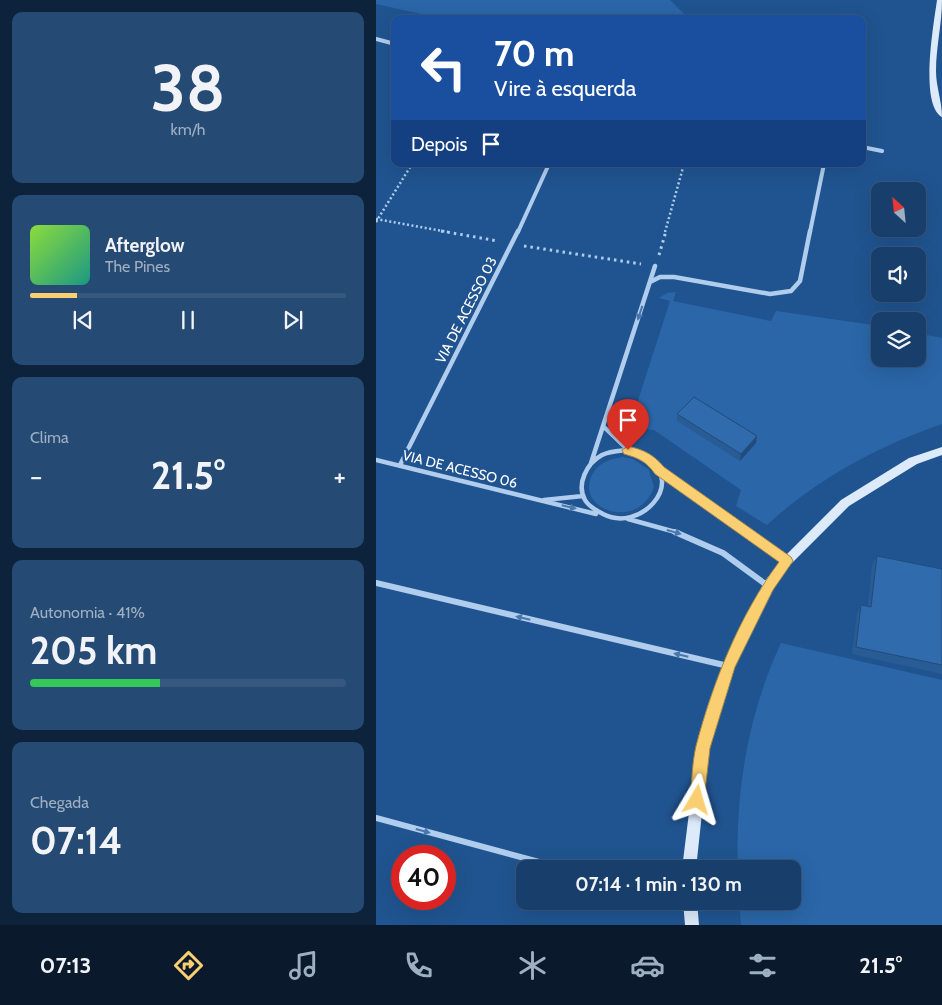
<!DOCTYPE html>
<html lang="pt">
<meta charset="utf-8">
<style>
:root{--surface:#183f6c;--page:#254a74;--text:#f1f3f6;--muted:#9fafc2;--line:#36587f;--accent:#facf71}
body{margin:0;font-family:Cabin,sans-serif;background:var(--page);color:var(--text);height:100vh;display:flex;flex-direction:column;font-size:19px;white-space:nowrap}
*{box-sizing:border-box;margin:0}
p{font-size:16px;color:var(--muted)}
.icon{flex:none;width:28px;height:28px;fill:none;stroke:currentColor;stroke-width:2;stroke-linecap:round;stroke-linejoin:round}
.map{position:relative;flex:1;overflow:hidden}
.details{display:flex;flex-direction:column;gap:12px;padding:12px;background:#0d233b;width:376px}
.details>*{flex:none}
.top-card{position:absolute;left:15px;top:15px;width:475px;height:152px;border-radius:10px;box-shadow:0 5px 20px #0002,0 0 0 1px var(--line);background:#1a4fa0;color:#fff;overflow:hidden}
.needle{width:32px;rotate:333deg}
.buttons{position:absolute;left:495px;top:182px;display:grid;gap:10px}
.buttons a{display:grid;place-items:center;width:55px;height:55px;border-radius:10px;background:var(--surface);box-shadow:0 5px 20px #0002,0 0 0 1px var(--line);font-size:25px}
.speed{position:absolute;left:15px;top:845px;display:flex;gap:10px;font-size:25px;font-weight:700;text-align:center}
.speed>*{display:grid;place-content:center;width:65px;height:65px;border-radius:50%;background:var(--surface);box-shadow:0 5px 20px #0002,0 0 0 1px var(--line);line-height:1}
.speed .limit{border:8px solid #d22;background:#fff;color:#111}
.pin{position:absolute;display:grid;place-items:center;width:42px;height:42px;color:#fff;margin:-51px -21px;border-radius:50% 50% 50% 0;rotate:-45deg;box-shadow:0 0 5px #0007}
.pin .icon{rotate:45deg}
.me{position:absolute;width:55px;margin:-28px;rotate:7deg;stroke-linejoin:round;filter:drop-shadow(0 0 4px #0008)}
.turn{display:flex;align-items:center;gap:18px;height:105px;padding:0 20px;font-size:22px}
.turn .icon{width:65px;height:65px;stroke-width:2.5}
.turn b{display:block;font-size:35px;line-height:42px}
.then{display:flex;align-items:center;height:48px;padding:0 20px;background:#0003;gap:10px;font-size:19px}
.big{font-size:38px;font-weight:800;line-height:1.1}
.details .tile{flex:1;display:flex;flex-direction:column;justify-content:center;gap:8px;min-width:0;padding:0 18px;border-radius:10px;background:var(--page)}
.details .dial{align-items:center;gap:0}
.dial b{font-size:65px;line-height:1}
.song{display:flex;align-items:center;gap:15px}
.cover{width:60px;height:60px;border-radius:8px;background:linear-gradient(135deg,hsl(90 70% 55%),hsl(170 70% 35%))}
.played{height:5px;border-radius:2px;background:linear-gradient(90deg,var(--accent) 15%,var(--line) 15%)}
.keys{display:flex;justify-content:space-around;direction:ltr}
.heat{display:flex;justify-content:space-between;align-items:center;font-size:28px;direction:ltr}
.charge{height:8px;border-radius:4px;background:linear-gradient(90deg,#34c759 41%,var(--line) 0)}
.trip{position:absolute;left:140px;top:860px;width:285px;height:50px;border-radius:10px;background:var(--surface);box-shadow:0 5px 20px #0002,0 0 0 1px var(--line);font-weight:800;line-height:50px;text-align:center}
.dock{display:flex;height:80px;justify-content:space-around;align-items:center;background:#0a192b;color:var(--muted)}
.dock .icon{width:35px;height:35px}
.dock .current{color:var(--accent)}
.dock b{font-size:22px;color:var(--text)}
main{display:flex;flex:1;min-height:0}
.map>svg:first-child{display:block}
.green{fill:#2a66a8}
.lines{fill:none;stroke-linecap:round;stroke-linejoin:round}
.path-far1{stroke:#b0cded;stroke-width:2.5;stroke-dasharray:2 2.5;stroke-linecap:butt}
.path{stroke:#b0cded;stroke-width:3;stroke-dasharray:2.5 4;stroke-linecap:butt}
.street-far2{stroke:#b0cded;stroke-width:4}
.street-far1{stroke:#b0cded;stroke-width:4.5}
.street{stroke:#b0cded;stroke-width:6}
.secondary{fill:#ddeafa;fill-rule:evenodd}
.wall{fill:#295c95}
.shaded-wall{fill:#224b79}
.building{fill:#306bad;stroke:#224b79}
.oneway{fill:#4b78ac}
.route{fill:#facf71;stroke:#a28749}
.labels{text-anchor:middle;stroke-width:5;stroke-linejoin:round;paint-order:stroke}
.street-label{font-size:14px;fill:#fff;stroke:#205490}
</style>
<main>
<section class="details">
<div class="tile dial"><b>38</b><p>km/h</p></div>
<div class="tile">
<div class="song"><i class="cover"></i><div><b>Afterglow</b><p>The Pines</p></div></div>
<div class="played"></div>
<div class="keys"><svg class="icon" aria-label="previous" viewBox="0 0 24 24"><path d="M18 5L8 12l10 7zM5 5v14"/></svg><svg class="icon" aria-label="pause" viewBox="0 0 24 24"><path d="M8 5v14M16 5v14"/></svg><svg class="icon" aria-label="next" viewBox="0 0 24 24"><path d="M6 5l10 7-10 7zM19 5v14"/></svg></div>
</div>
<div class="tile"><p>Clima</p>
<div class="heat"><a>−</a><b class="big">21.5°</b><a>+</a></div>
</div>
<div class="tile"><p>Autonomia · 41%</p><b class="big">205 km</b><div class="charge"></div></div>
<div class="tile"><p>Chegada</p><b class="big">07:14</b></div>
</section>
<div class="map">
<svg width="566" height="925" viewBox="0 0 566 925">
<rect width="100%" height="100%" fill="#205490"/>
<path class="green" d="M0 0H294L313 19H68L0 4Z
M300 292 297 301 395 321 400 311 504 326V359H541V333L566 338V424C502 446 441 479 391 525L360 506 365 490 278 430 249 427 242 418 243 410 258 413 294 301 283 298 291 293Z
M247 457 257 459 273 470 278 487C262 533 196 509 217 473 223 462 235 459 247 457Z
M405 643 566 680V925H365L363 901H416V869H362C359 791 372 714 405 643Z"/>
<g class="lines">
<path class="path-far1" d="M0 219 72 232
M0 222 36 164
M289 232 308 164"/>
<path class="path" d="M65 231 122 241
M148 246 265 264
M283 255 290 231"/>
<path class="street-far2" d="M0 39 19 44
M486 147 506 151
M142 232 173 164
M434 232 448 164"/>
<path class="street-far1" d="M274 282 284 277H298L394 294 415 291 424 281 434 231
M227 426 252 450
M252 450C259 453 267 455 273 459 309 485 263 533 227 514 220 510 213 507 209 500 200 484 211 463 226 455 234 451 243 451 252 450Z
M0 460 220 514
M215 463 279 266
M24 465 142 231
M284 471 372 533
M168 500 207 496
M252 519 303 533"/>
<path class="street" d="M299 532 347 553 392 586
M370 532 411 561
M0 583 352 666
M0 818 189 869"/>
<path class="secondary" d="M561 0H566C566 24 560 47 560 71 560 87 566 101 566 117 543 104 558 23 561 0Z
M566 447V455L541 464 473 506 415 564 396 590 358 667 333 748 320 869H306L321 748 347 666 388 582 407 558 465 500 533 458Z
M307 901H321L323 925H309Z"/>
</g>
<path class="wall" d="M301 414 381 436 380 443 364 461 301 421Z
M501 556 566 569V674L476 654 481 613 485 605 492 606 496 565Z"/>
<path class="shaded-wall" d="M381 436 380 443 364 461 365 454Z"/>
<path class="building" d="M318 397 381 436 365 454 301 414Z
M501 556 566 569V665L480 647 485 605 495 607Z"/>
<defs><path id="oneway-solid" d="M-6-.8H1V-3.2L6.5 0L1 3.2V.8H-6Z" transform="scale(1.25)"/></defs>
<g class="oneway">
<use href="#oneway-solid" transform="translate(264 313) rotate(108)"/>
<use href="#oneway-solid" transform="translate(193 507) rotate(13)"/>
<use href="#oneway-solid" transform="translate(298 532) rotate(16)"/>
<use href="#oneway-solid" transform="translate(147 618) rotate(-167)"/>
<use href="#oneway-solid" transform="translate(305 655) rotate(-167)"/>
<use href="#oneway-solid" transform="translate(47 831) rotate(15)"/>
</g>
<path class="route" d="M252 446C268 450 277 454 288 467L415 557 417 561 397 590 359 667 334 748 328 800 326 805 321 807 316 805 314 800C316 782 316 763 320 746 337 682 363 616 403 562L279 474C270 461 262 458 248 454L246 450Z"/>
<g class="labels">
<g class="street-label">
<text transform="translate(90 310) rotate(-63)" y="5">VIA DE ACESSO 03</text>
<text transform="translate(84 469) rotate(14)" y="5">VIA DE ACESSO 06</text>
</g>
</g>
</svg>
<div class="buttons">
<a><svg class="needle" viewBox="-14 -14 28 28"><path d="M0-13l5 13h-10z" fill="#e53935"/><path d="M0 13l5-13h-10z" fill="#9fafc2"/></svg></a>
<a><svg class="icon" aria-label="sound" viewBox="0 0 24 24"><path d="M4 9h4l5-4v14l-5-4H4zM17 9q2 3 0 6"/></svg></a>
<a><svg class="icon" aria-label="layers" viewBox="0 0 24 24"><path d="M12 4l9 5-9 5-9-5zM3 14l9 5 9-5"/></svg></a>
</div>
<div class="speed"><div class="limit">40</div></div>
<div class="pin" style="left:252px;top:450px;background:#d93025"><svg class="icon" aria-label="arrive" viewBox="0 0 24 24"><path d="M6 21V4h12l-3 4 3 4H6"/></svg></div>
<svg class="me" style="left:321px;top:800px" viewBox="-20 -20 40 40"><path d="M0-17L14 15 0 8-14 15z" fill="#facf71" stroke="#fff" stroke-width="4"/></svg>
<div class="trip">07:14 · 1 min · 130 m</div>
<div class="top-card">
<div class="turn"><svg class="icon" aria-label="left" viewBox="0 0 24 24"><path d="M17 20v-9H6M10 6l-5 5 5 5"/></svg><div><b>70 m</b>Vire à esquerda</div></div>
<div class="then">Depois<svg class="icon" aria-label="arrive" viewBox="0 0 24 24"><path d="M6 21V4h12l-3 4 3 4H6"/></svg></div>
</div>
</div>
</main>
<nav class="dock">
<b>07:13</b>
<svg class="icon current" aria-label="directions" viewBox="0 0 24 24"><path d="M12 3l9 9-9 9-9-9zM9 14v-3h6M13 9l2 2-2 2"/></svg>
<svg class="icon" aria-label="music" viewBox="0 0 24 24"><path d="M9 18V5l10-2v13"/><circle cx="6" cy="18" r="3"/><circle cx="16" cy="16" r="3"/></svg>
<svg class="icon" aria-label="phone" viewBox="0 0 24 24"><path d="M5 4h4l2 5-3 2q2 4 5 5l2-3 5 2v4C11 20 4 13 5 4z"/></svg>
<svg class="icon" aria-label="climate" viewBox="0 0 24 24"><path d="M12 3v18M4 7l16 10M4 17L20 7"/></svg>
<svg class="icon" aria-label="car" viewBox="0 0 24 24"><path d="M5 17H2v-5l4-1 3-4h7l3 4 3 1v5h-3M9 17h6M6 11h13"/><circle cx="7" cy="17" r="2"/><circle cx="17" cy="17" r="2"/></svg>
<svg class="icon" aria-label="filters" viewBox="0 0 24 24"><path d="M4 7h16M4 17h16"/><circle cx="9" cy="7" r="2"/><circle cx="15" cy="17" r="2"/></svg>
<b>21.5°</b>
</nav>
